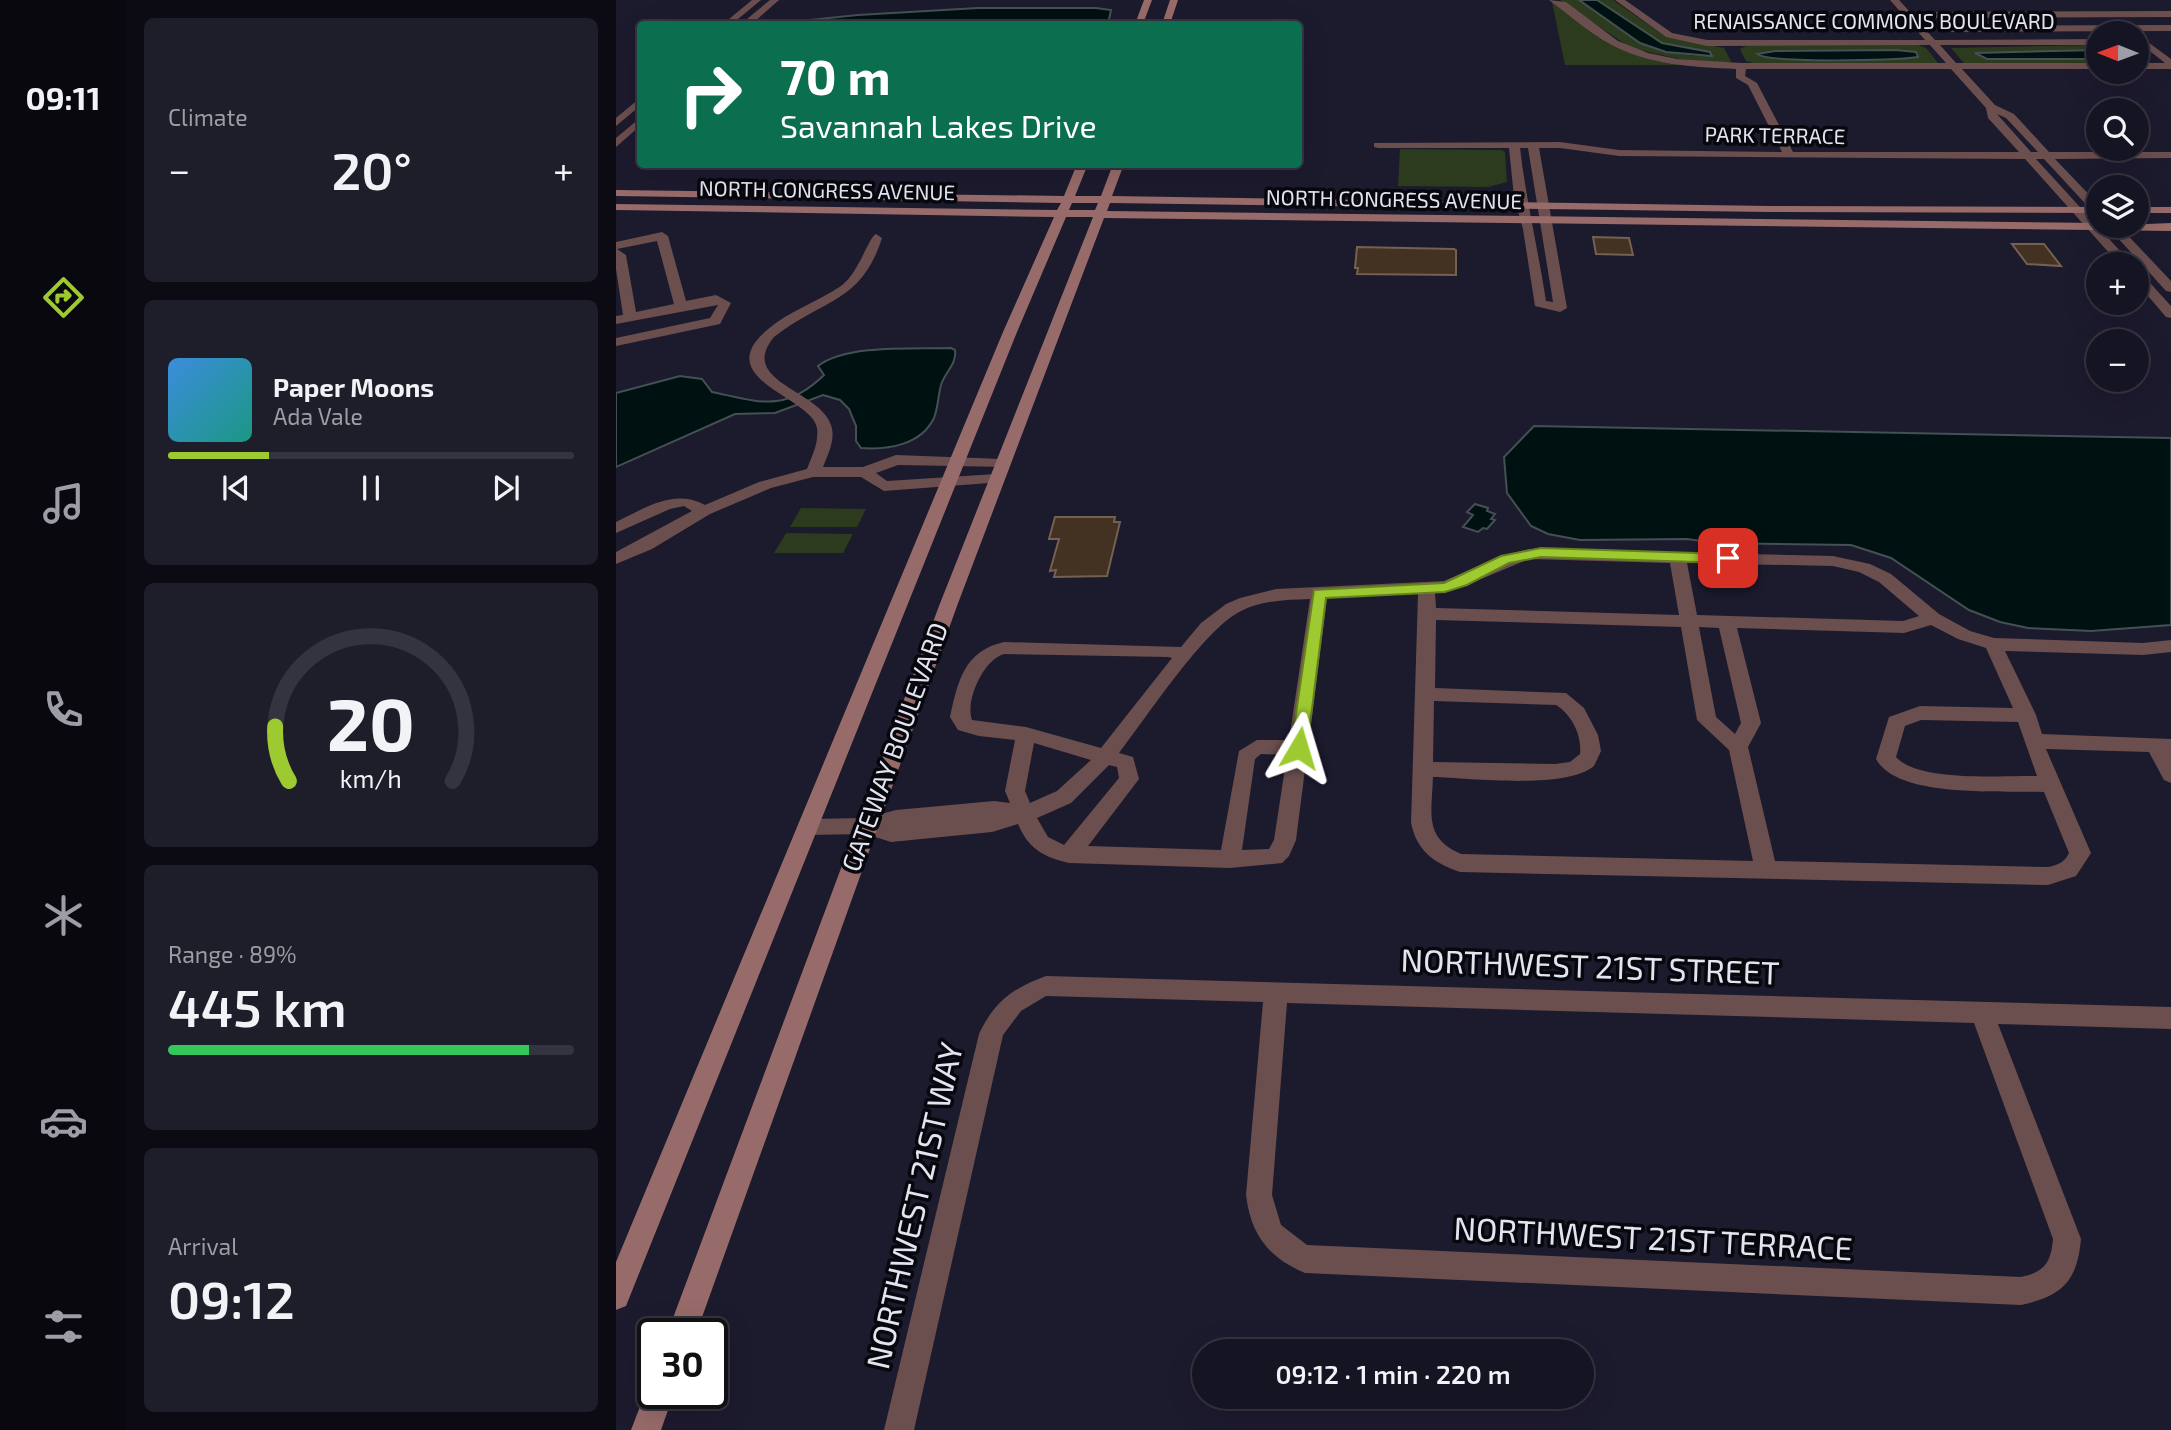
<!DOCTYPE html>
<meta charset="utf-8">
<style>
:root{--surface:#151422;--page:#1e1d2a;--text:#f1f3f6;--muted:#9d9ea5;--line:#343340;--accent:#9dca30}
body{margin:0;font-family:"Exo 2",sans-serif;background:var(--page);color:var(--text);height:100vh;display:flex;flex-direction:column;font-size:26px;white-space:nowrap}
*{box-sizing:border-box;margin:0}
p{font-size:23px;color:var(--muted)}
.icon{flex:none;width:38px;height:38px;fill:none;stroke:currentColor;stroke-width:2;stroke-linecap:round;stroke-linejoin:round}
.map{position:relative;flex:1;overflow:hidden}
.panel{display:flex;flex-direction:column;gap:18px;padding:18px;background:#0c0b13;width:490px}
.panel>*{flex:none}
.hud{position:absolute;left:21px;top:21px;width:665px;height:147px;border-radius:7px;box-shadow:0 7px 28px #0002,0 0 0 2px var(--line);background:#0b6e4f;color:#fff;overflow:hidden}
.needle{width:46px;rotate:271deg}
.tools{position:absolute;left:1470px;top:21px;display:grid;gap:14px}
.tools a{display:grid;place-items:center;width:63px;height:63px;border-radius:50%;background:var(--surface);box-shadow:0 7px 28px #0002,0 0 0 2px var(--line);font-size:35px}
.speed{position:absolute;left:21px;top:1318px;display:flex;gap:14px;font-size:35px;font-weight:700;text-align:center}
.speed>*{display:grid;place-content:center;width:91px;height:91px;border-radius:50%;background:var(--surface);box-shadow:0 7px 28px #0002,0 0 0 2px var(--line);line-height:1}
.speed .limit{border:4px solid #111;border-radius:10px;background:#fff;color:#111}
.pin{position:absolute;display:grid;place-items:center;width:60px;height:60px;color:#fff;margin:-30px;border-radius:14px;box-shadow:0 4px 10px #0006}
.me{position:absolute;width:77px;margin:-38px;rotate:7deg;stroke-linejoin:round;filter:drop-shadow(0 0 5px #0008)}
.turn{display:flex;align-items:center;gap:24px;height:147px;padding:0 28px;font-size:32px}
.turn .icon{width:91px;height:91px;stroke-width:2.5}
.turn b{display:block;font-size:49px;line-height:60px}
.big{font-size:52px;font-weight:600;line-height:1.1}
.panel .tile{flex:1;display:flex;flex-direction:column;justify-content:center;gap:10px;min-width:0;padding:0 24px;border-radius:10px;background:var(--page)}
.panel .dial{align-items:center;gap:0}
.dial svg{height:182px;overflow:visible;fill:none;stroke:var(--line);stroke-width:7;stroke-linecap:round;text-anchor:middle}
.dial text{fill:var(--text);stroke:none}
.song{display:flex;align-items:center;gap:21px}
.cover{width:84px;height:84px;border-radius:10px;background:linear-gradient(135deg,hsl(210 70% 55%),hsl(170 70% 35%))}
.played{height:7px;border-radius:4px;background:linear-gradient(90deg,var(--accent) 25%,var(--line) 25%)}
.keys{display:flex;justify-content:space-around;direction:ltr}
.heat{display:flex;justify-content:space-between;align-items:center;font-size:38px;direction:ltr}
.charge{height:10px;border-radius:5px;background:linear-gradient(90deg,#34c759 89%,var(--line) 0)}
.trip{position:absolute;left:576px;top:1339px;width:402px;height:70px;border-radius:35px;background:var(--surface);box-shadow:0 7px 28px #0002,0 0 0 2px var(--line);font-weight:600;line-height:70px;text-align:center}
main{display:flex;flex:1;min-height:0}
.menu{display:flex;flex-direction:column;width:126px;justify-content:space-around;align-items:center;background:#08080e;color:var(--muted)}
.menu .icon{width:49px;height:49px}
.menu .current{color:var(--accent)}
.menu b{font-size:32px;color:var(--text)}
.map>svg:first-child{display:block}
.green{fill:#2c3b1e;fill-rule:evenodd}
.water{fill:#011;stroke:#445054;stroke-width:2}
.building{fill:#433222;stroke:#746150;stroke-width:2}
.lines{fill:none;stroke-linecap:round;stroke-linejoin:round}
.minor{fill:#6b4f4e;fill-rule:evenodd}
.tertiary{fill:#6b4f4e;fill-rule:evenodd}
.secondary{fill:#976b6a;fill-rule:evenodd}
.route{fill:#9dca30;stroke:#66831f;stroke-width:2}
.labels{text-anchor:middle;stroke-width:7;stroke-linejoin:round;paint-order:stroke}
.far-street-label{font-size:21px;fill:#e4e3f0;stroke:#07070e}
.street-label{font-size:26px;fill:#e4e3f0;stroke:#07070e}
.near-street-label{font-size:32px;fill:#e4e3f0;stroke:#07070e}
</style>
<main>
<nav class="menu">
<b>09:11</b>
<svg class="icon current" aria-label="directions" viewBox="0 0 24 24"><path d="M12 3l9 9-9 9-9-9zM9 14v-3h6M13 9l2 2-2 2"/></svg>
<svg class="icon" aria-label="music" viewBox="0 0 24 24"><path d="M9 18V5l10-2v13"/><circle cx="6" cy="18" r="3"/><circle cx="16" cy="16" r="3"/></svg>
<svg class="icon" aria-label="phone" viewBox="0 0 24 24"><path d="M5 4h4l2 5-3 2q2 4 5 5l2-3 5 2v4C11 20 4 13 5 4z"/></svg>
<svg class="icon" aria-label="climate" viewBox="0 0 24 24"><path d="M12 3v18M4 7l16 10M4 17L20 7"/></svg>
<svg class="icon" aria-label="car" viewBox="0 0 24 24"><path d="M5 17H2v-5l4-1 3-4h7l3 4 3 1v5h-3M9 17h6M6 11h13"/><circle cx="7" cy="17" r="2"/><circle cx="17" cy="17" r="2"/></svg>
<svg class="icon" aria-label="filters" viewBox="0 0 24 24"><path d="M4 7h16M4 17h16"/><circle cx="9" cy="7" r="2"/><circle cx="15" cy="17" r="2"/></svg>
</nav>
<section class="panel">
<div class="tile"><p>Climate</p>
<div class="heat"><a>−</a><b class="big">20°</b><a>+</a></div>
</div>
<div class="tile">
<div class="song"><i class="cover"></i><div><b>Paper Moons</b><p>Ada Vale</p></div></div>
<div class="played"></div>
<div class="keys"><svg class="icon" aria-label="previous" viewBox="0 0 24 24"><path d="M18 5L8 12l10 7zM5 5v14"/></svg><svg class="icon" aria-label="pause" viewBox="0 0 24 24"><path d="M8 5v14M16 5v14"/></svg><svg class="icon" aria-label="next" viewBox="0 0 24 24"><path d="M6 5l10 7-10 7zM19 5v14"/></svg></div>
</div>
<div class="tile dial"><svg viewBox="0 0 100 80">
<path d="M14 69A42 42 0 1 1 86 69"/>
<path d="M14 69A42 42 0 0 1 8 45" stroke="#9dca30"/>
<text x="50" y="56" font-size="32" font-weight="700">20</text>
<text x="50" y="72" font-size="11">km/h</text>
</svg></div>
<div class="tile"><p>Range · 89%</p><b class="big">445 km</b><div class="charge"></div></div>
<div class="tile"><p>Arrival</p><b class="big">09:12</b></div>
</section>
<div class="map">
<svg width="1555" height="1430" viewBox="0 0 1555 1430">
<rect width="100%" height="100%" fill="#1c1a2d"/>
<path class="green" d="M944 0H963L969 3C1004 29 1026 49 1070 55 1079 56 1089 57 1097 54L1094 52 1046 43 981 0H997L1050 37 1108 48 1115 61 1111 63 1063 59 1015 48Z
M936 2 1009 50 1079 65H949Z
M1302 45 1310 48 1322 63 1141 64 1130 61 1124 49 1130 46ZM1280 50 1294 51 1302 57 1174 59 1144 52Z
M1482 45V50L1359 53 1371 59H1482V64H1355L1348 63 1335 48Z
M784 149 886 150 889 152 891 182 872 187 782 186Z
M185 508 250 509 241 527H174Z
M170 533 237 534 227 553H158Z"/>
<path class="water" d="M963 0H981L1046 43 1094 52 1096 56 1050 52 1024 43Z
M362 8H480L495 10 492 24H155L242 15Z
M1280 50 1300 52 1302 57C1279 60 1156 64 1141 54L1159 51Z
M1482 50V59H1371L1359 53Z
M335 348 339 350C341 364 329 372 325 385 322 396 322 408 318 418 305 445 272 450 245 448L240 441V426L233 409 224 400 207 395 159 413 119 414 0 467V393L64 376 86 379 96 392C144 402 169 413 208 375L202 366C230 344 299 349 335 348Z
M918 426 1555 438V625L1475 631 1412 628 1384 622 1353 610 1275 558 1235 545 1100 543 1071 539 964 540 932 534 915 526 891 493 888 457Z
M859 504 872 508 871 511 879 514 875 519 879 520 871 529 867 528 862 532 847 527 857 515 851 512Z"/>
<path class="building" d="M977 237 1013 238 1017 255 980 254Z
M1396 244H1428L1445 266 1411 264Z
M741 247 838 249 840 250V275L741 274 742 268H739Z
M439 517H499L498 522H504L491 576 438 577 440 570 434 571 443 539H433Z"/>
<g class="lines">
<path class="minor" d="M933 0 950 2 1002 41 1032 53 1061 59 1126 63H1330L1314 45 1091 46 1050 37 999 0H1009L1056 33 1091 40H1309L1274 0H1283L1294 12 1555 11V17L1299 18 1319 40 1482 39V45H1324L1340 63H1482V69H1346L1379 105 1398 114 1433 152H1555V158L1439 159 1482 204V214L1478 213 1428 159H1420L1516 264H1503L1409 159 1003 156 944 148H923L951 308 944 312 919 306 907 229 898 197 893 148H762L758 147V143L944 142 1003 150 1166 152 1132 85 1120 78V69C1077 67 1032 65 994 44 972 32 952 14 933 0ZM1130 69H1335L1370 108 1372 118 1403 152H1177L1141 83 1129 76ZM1381 114 1390 118 1422 152H1415ZM904 148H912L937 302 930 301C922 249 910 200 904 148Z
M1555 25V31L1330 32 1326 29 1330 26Z
M1521 34 1555 59V69H1521V63H1549L1521 41Z
M1491 226H1503L1555 281V292L1550 291Z
M46 232 52 236 70 301 100 295 115 303 104 324 0 346V338L94 318 102 305 0 324V316L7 315 0 269V242ZM41 241 58 304 20 312 10 255 1 249Z
M260 234 266 238C245 304 206 299 158 337 121 382 204 390 215 425 220 439 212 454 207 467H247L280 455 386 459 394 464 391 467 282 465 260 473 271 481 380 474 386 476 388 479 386 482 268 491 245 477H197L155 488 94 514 36 549 0 564V552L76 511 68 506 54 509 0 533V522C29 508 58 488 89 505L143 482 191 469C196 456 203 443 201 428 196 397 93 379 151 330 173 311 201 302 225 286 243 273 252 238 260 234Z
M1521 272 1525 273 1555 306V318L1550 317 1521 283Z
M913 549 1217 556 1254 564 1275 574 1323 614 1354 631 1378 638 1527 643 1555 640V652L1527 655 1389 651 1420 715 1426 734 1555 739V783L1548 780 1533 752 1430 749 1475 853 1460 876 1432 885 844 872C818 863 801 851 795 823L802 594 711 598 680 840 673 856 666 863 614 868 453 863C427 857 412 848 402 824L376 832 275 842 250 834 191 835 184 833 181 827 184 821 191 819 250 818 280 810 378 801 394 803 389 791 399 740 363 736 342 730 334 717C342 681 348 651 388 642L565 647 585 623 610 604 624 598 660 589 828 581 883 557ZM913 559 1054 563 1063 615 820 608 819 593 846 587ZM1071 563 1217 566 1243 572 1263 582 1303 616 1287 621 1081 615ZM694 599 673 740H641L623 751 605 850 472 846 523 779 517 757 503 753C531 717 588 629 625 611 646 600 670 600 694 599ZM820 620 1065 627 1081 720 1113 750 1137 861 845 854C807 838 816 812 817 777 855 778 949 790 978 766L985 751 982 735 968 708 950 693 819 688ZM1315 625 1342 639 1370 648 1397 708 1304 706 1273 717 1260 759C1282 799 1386 790 1428 792L1453 853C1449 862 1442 865 1432 867L1159 861 1132 747 1145 723 1121 628 1288 633ZM1083 627 1103 628 1125 723 1119 734 1100 717ZM388 654 552 657 556 658 485 748 410 727 356 720C349 701 367 660 388 654ZM818 701 940 705C956 715 966 735 964 754L954 762 939 764 817 762ZM1305 720 1402 722 1421 776C1387 775 1304 783 1280 757L1289 726ZM418 743 475 760 441 791 414 803 409 791ZM645 754 671 755 658 840 653 849 626 850 639 759ZM493 765 501 767 503 778 448 845 432 837 421 818 455 803Z
M430 976 1555 1007V1029L1382 1024 1465 1239C1461 1282 1446 1296 1405 1305L689 1273C652 1257 635 1235 630 1195L647 1002 430 996 405 1011 387 1035 298 1430H268L363 1034C378 1002 397 988 430 976ZM671 1003 1358 1023 1437 1239C1435 1262 1429 1272 1405 1277L691 1245 665 1225 656 1195Z"/>
<path class="tertiary" d="M136 0H145L116 24H107Z
M154 0H163L137 23H131V19Z
M24 98V106L0 126V118Z
M24 118V126L0 147V138Z"/>
<path class="secondary" d="M528 0H536L527 24H519Z
M554 0H562L554 24H546Z
M461 164H472L459 196H485L497 164H508L496 196 1153 206 1482 207V213L1153 212 494 203 491 211 1482 223V226L1555 223V231L488 218 341 606 80 1334H51L323 606 477 217H450L401 332 14 1296 10 1306 0 1310V1262L387 332 438 217 0 210V204L441 210 445 203 0 196V190L448 196ZM456 203H482L479 210H453Z
M1521 207H1555V213H1521Z
M37 1381V1393H58L45 1430H15L33 1383Z"/>
</g>
<path class="route" d="M925 548 1112 554 1119 558 1112 563 925 557 893 563 851 585 829 592 710 598 691 748 688 752H677L675 748 698 590 828 583 885 556Z"/>
<g class="labels">
<g class="far-street-label">
<text x="1258" y="29">RENAISSANCE COMMONS BOULEVARD</text>
<text transform="translate(1159 136) rotate(1)" y="7">PARK TERRACE</text>
<text transform="translate(211 191) rotate(1)" y="7">NORTH CONGRESS AVENUE</text>
<text transform="translate(778 200) rotate(1)" y="7">NORTH CONGRESS AVENUE</text>
</g>
<g class="street-label">
<text transform="translate(279 747) rotate(-70)" y="9">GATEWAY BOULEVARD</text>
</g>
<g class="near-street-label">
<text transform="translate(974 967) rotate(2)" y="11">NORTHWEST 21ST STREET</text>
<text transform="translate(299 1206) rotate(-77)" y="11">NORTHWEST 21ST WAY</text>
<text transform="translate(1037 1239) rotate(3)" y="11">NORTHWEST 21ST TERRACE</text>
</g>
</g>
</svg>
<div class="tools">
<a><svg class="needle" viewBox="-14 -14 28 28"><path d="M0-13l5 13h-10z" fill="#e53935"/><path d="M0 13l5-13h-10z" fill="#9d9ea5"/></svg></a>
<a><svg class="icon" aria-label="search" viewBox="0 0 24 24"><circle cx="10" cy="10" r="6"/><path d="M15 15l6 6"/></svg></a>
<a><svg class="icon" aria-label="layers" viewBox="0 0 24 24"><path d="M12 4l9 5-9 5-9-5zM3 14l9 5 9-5"/></svg></a>
<a>+</a>
<a>−</a>
</div>
<div class="speed"><div class="limit">30</div></div>
<div class="pin" style="left:1112px;top:558px;background:#d93025"><svg class="icon" aria-label="arrive" viewBox="0 0 24 24"><path d="M6 21V4h12l-3 4 3 4H6"/></svg></div>
<svg class="me" style="left:683px;top:748px" viewBox="-20 -20 40 40"><path d="M0-17L14 15 0 8-14 15z" fill="#9dca30" stroke="#fff" stroke-width="4"/></svg>
<div class="trip">09:12 · 1 min · 220 m</div>
<div class="hud">
<div class="turn"><svg class="icon" aria-label="right" viewBox="0 0 24 24"><path d="M7 20v-9h11M14 6l5 5-5 5"/></svg><div><b>70 m</b>Savannah Lakes Drive</div></div>
</div>
</div>
</main>
